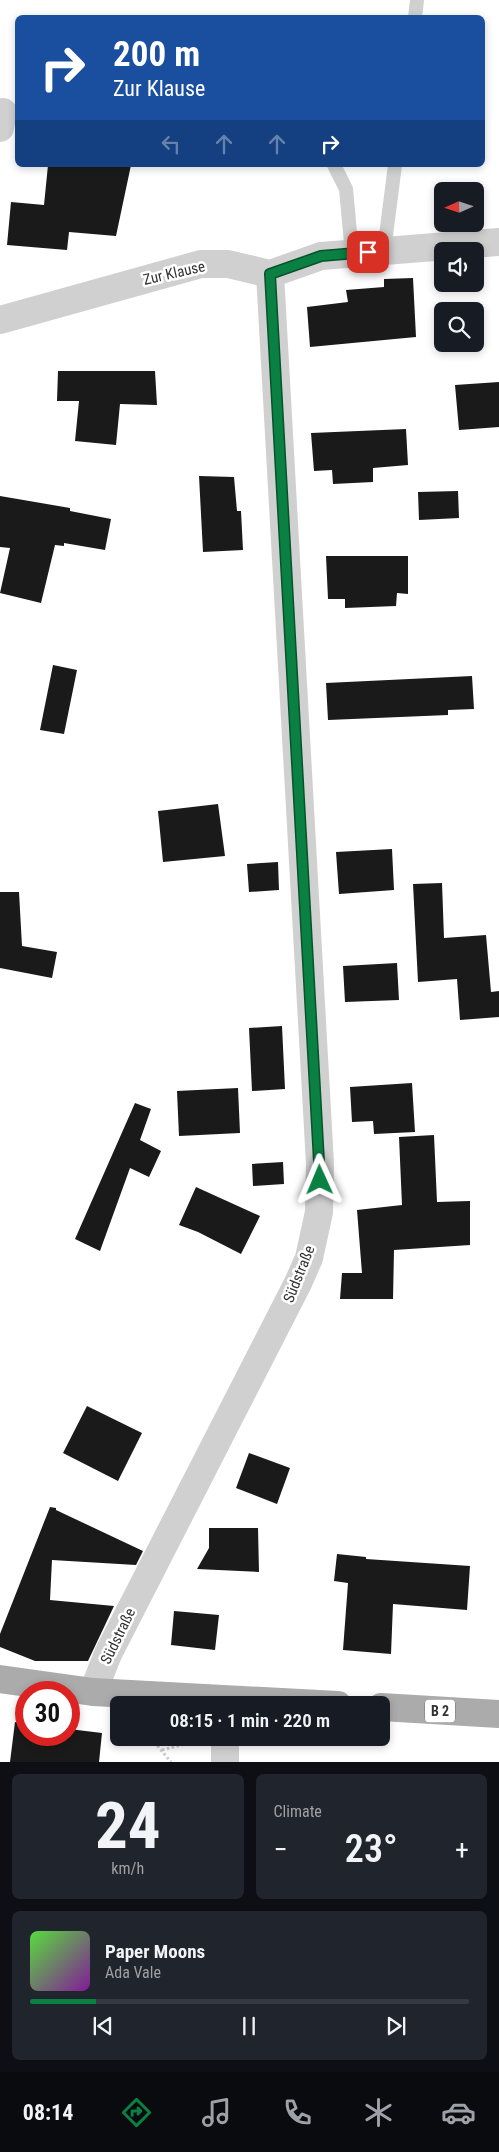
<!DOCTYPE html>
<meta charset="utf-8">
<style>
:root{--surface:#171b24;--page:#20242c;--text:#f1f3f6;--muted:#9ea1a6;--line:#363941;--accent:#0b8043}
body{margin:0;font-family:"Roboto Condensed",sans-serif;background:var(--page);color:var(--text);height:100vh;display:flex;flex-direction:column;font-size:19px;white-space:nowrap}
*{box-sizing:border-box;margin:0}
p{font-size:16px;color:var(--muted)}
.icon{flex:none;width:28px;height:28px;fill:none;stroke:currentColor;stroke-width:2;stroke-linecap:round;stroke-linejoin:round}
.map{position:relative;height:1762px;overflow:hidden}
.panel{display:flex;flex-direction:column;gap:12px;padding:12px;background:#0d0f14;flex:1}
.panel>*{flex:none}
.banner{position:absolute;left:15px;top:15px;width:470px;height:152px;border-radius:8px;box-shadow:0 2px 8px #0003;background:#1a4fa0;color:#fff;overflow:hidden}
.needle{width:32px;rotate:267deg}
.buttons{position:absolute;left:434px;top:182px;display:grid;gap:10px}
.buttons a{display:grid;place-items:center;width:50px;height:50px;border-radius:8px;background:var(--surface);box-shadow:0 2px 8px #0003;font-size:25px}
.speed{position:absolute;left:15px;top:1681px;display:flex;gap:10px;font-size:25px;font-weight:700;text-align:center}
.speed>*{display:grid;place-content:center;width:65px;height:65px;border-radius:50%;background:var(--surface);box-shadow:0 2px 8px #0003;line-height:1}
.speed .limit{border:8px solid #d22;background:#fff;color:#111}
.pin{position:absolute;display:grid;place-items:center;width:42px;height:42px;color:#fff;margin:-21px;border-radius:10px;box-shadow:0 2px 8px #0006}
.me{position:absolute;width:55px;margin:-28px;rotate:359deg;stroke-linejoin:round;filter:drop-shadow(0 0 4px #0008)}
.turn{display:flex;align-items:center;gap:18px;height:105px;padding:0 15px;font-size:22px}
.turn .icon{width:65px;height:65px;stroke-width:2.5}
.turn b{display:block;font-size:35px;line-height:42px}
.lanes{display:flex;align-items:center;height:48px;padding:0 15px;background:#0003;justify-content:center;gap:25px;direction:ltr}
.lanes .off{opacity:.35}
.big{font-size:38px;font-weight:600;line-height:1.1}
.panel .widget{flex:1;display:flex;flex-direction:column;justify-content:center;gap:8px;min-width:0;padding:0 18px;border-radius:8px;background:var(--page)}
.panel .dial{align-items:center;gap:0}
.dial b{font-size:65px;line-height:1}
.song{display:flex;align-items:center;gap:15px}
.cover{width:60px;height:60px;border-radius:8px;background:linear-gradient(135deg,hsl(110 70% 55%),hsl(290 70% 35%))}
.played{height:5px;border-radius:2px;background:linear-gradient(90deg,var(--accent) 15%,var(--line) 15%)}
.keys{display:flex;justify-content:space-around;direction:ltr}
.heat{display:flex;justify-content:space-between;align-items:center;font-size:28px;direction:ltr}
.panel .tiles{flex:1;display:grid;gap:12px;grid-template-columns:1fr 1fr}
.widget:last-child{grid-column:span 2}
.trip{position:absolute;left:110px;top:1696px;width:280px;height:50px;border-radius:8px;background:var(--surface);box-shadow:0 2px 8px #0003;font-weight:600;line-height:50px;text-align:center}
.tab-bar{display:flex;height:80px;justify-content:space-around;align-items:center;background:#090b0e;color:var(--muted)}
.tab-bar .icon{width:35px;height:35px}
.tab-bar .current{color:var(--accent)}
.tab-bar b{font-size:22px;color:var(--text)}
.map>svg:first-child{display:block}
.building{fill:#1a1a1a}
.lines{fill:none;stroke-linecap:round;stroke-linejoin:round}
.path{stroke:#cdcdcd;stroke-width:3;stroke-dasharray:2.5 2.5;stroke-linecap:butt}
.service{stroke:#d0d0d0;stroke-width:14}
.minor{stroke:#d0d0d0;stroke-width:28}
.primary{stroke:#ababab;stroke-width:28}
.route-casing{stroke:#07532c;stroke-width:12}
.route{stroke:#0b8043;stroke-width:9}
.labels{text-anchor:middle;stroke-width:5;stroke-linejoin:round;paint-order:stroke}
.shield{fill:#fff;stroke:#707070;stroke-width:1}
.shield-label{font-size:14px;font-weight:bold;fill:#333}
.street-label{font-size:15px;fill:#333;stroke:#fff}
</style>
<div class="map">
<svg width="499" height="1762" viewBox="0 0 499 1762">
<rect width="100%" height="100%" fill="#fff"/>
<path class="building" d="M48 165H131L116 236 69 232 67 250 7 245 11 202 44 205Z
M413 278 416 337 310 347 307 307 348 302 346 290 384 287V279Z
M58 371H155L157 405 120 404 116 445 75 441 79 401H57Z
M499 382V427L459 430 455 385Z
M406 429 408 465 373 468V482L333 484 332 470 314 471 311 433Z
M199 476 234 477 237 511H241L243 550 203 552Z
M458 491 459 518 419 520 418 492Z
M0 496 70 508V511L111 519 105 550 64 543V546L55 545 41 603 0 593 10 548 0 547Z
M326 556H408V594L397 593 396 606 345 608V599H328Z
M53 665 77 670 64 734 40 730Z
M472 676 474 709 448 710V715L328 720 326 683Z
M218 804 225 856 163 862 158 811Z
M392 849 394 890 339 894 336 852Z
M278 862 279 890 249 892 247 864Z
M442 883 444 938 486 935 491 992 499 991V1017L460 1020 457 979 418 982 413 884Z
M0 892H19L22 946 57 952 52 978 0 968Z
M397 963 399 1000 345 1002 343 966Z
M282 1026 285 1089 252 1091 249 1028Z
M412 1083 415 1132 374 1134 373 1121 352 1122 350 1087Z
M238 1088 240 1133 179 1136 177 1091Z
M135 1103 151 1109 140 1140 161 1151 149 1177 130 1168 100 1251 75 1239Z
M434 1135 437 1202 470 1201V1245L394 1250 393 1299H340L342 1273H362L357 1210 402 1205 399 1137Z
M283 1162 284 1184 253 1186 252 1164Z
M196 1187 260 1216 241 1254 198 1232 179 1225Z
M87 1406 142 1433 118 1481 63 1453Z
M249 1453 290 1468 277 1504 236 1488Z
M50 1507 56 1508V1510L143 1551 136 1565 52 1560 50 1600 114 1606 88 1661H35L0 1647V1634Z
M209 1528H258L259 1572 197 1569 209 1548Z
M337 1554 366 1557V1559L470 1566 467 1610 393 1604 391 1654 343 1650 348 1583 334 1581Z
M174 1611 219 1615 215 1650 171 1645Z
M15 1722 26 1724V1735H69V1729L102 1733 99 1762H10Z"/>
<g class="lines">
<path class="path" d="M151 1738 171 1762
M162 1750 197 1741"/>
<path class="service" d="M415 18 417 0
M334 165 346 189 352 254
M384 251 395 165"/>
<path class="minor" d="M0 128 3 112
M0 320 201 264H228L270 274 321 256 499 242
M93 1692 108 1654 298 1283 309 1258 319 1212 320 1164 270 274
M225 1762V1738"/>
<path class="primary" d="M0 1679 93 1692 338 1705
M381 1707 499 1714"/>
</g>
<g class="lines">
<defs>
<path id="route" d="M320 1180 270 274 321 256 368 252"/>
</defs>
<use href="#route" class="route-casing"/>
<use href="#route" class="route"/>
</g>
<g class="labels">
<rect class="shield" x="425" y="1699.5" width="30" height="23" rx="4"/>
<g class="shield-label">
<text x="440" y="1716">B 2</text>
</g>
<g class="street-label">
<text transform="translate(174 273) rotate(-13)" y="5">Zur Klause</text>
<text transform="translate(299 1274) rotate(-68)" y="5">Südstraße</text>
<text transform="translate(118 1636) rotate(-64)" y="5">Südstraße</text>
</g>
</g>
</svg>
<div class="buttons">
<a><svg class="needle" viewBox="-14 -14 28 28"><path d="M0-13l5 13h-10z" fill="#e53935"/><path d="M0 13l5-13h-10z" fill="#9ea1a6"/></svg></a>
<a><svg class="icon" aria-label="sound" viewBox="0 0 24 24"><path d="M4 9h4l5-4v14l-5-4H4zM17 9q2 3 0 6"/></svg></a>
<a><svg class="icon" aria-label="search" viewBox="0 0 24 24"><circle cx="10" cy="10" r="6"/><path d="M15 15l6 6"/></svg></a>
</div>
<div class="speed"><div class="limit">30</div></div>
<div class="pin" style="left:368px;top:252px;background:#d93025"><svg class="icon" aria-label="arrive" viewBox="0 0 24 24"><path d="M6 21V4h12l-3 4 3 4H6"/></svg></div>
<svg class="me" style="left:320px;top:1180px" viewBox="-20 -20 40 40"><path d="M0-17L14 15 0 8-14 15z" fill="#0b8043" stroke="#fff" stroke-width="4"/></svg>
<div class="trip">08:15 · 1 min · 220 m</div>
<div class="banner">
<div class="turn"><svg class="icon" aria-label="right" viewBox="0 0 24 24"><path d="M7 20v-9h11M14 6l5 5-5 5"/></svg><div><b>200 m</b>Zur Klause</div></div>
<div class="lanes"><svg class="icon off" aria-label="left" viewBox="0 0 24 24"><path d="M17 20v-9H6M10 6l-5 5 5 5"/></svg><svg class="icon off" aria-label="ahead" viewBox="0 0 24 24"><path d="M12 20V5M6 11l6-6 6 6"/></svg><svg class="icon off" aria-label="ahead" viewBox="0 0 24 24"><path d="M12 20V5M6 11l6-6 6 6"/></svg><svg class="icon" aria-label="right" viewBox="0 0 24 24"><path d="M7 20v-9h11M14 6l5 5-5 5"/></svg></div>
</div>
</div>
<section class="panel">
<div class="tiles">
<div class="widget dial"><b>24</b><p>km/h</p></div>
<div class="widget"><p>Climate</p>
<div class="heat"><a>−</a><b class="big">23°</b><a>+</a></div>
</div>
<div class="widget">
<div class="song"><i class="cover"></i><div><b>Paper Moons</b><p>Ada Vale</p></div></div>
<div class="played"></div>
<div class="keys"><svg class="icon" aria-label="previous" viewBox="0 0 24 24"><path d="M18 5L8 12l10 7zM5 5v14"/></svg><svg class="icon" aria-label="pause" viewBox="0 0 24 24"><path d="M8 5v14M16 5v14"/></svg><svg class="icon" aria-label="next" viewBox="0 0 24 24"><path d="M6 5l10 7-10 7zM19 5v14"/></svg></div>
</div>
</div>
</section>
<nav class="tab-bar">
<b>08:14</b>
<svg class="icon current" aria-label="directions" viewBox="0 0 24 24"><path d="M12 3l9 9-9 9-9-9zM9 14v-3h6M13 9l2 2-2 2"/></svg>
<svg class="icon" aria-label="music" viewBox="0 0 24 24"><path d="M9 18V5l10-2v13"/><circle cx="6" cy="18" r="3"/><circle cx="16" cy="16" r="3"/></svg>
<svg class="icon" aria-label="phone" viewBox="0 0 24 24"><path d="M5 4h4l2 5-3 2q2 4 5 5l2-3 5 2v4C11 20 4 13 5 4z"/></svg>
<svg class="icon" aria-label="climate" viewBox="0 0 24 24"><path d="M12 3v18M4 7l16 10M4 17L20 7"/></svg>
<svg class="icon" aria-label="car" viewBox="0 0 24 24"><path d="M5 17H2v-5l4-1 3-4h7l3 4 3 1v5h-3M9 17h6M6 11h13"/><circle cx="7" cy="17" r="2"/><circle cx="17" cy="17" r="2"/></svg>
</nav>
